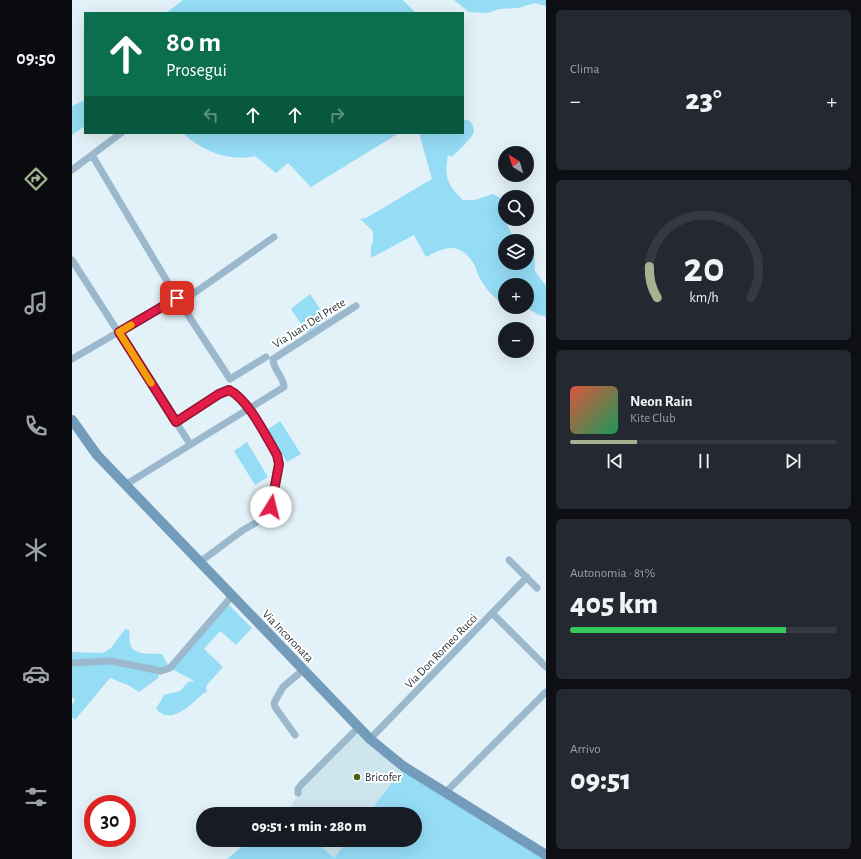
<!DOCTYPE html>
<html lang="it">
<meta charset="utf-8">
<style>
:root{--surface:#171b24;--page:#242831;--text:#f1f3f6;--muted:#9ea1a6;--line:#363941;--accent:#a5b290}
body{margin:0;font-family:"Alegreya Sans",sans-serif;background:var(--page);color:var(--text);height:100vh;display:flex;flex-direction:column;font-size:15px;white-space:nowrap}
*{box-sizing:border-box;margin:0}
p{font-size:13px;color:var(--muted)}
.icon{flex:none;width:22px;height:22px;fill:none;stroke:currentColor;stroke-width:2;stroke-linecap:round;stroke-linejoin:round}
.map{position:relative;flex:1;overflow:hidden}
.details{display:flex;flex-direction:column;gap:10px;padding:10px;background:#0d0f14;width:315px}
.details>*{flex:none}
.top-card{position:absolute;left:12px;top:12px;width:380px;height:122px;border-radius:0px;box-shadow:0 4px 16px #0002;background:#0b6e4f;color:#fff;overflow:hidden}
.needle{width:26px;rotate:322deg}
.tools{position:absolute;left:426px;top:146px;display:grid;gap:8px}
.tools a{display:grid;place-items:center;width:36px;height:36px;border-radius:50%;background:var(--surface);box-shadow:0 4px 16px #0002;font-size:20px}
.speed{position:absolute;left:12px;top:795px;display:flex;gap:8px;font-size:20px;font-weight:700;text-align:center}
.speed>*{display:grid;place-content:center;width:52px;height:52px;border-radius:50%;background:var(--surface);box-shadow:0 4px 16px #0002;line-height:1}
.speed .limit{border:6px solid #d22;background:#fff;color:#111}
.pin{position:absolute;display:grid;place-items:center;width:34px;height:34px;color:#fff;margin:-17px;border-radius:8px;box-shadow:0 2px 6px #0006}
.me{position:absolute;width:44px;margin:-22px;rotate:9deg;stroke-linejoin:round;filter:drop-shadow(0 0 3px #0008)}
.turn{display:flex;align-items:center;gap:14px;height:84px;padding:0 16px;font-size:18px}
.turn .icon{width:52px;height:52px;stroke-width:2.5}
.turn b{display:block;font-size:28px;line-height:34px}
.lanes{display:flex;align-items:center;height:38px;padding:0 16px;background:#0003;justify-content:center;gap:20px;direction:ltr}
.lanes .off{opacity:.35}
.big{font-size:30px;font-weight:800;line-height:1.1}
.details .widget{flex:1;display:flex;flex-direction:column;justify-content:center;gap:6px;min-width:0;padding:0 14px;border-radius:6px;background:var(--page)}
.details .dial{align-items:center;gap:0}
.dial svg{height:104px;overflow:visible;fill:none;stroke:var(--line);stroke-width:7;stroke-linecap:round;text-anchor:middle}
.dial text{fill:var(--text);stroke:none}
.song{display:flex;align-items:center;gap:12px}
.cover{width:48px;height:48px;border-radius:6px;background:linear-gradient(135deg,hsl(10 70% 55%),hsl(150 70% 35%))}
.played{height:4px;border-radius:2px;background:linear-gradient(90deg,var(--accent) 25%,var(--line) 25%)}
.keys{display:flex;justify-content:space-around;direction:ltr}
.heat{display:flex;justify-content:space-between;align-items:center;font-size:22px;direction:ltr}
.charge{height:6px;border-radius:3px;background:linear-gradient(90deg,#34c759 81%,var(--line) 0)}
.trip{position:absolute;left:124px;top:807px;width:226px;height:40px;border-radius:20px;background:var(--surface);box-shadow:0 4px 16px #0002;font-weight:800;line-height:40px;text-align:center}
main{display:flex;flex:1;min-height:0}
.tab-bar{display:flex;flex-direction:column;width:72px;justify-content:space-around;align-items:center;background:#090b0e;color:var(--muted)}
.tab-bar .icon{width:28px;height:28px}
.tab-bar .current{color:var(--accent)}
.tab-bar b{font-size:18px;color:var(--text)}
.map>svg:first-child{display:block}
.built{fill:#cee5ee}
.green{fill:#95dcf5}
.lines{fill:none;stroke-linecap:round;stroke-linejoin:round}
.minor{stroke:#9cb8cd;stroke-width:7}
.secondary{stroke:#739cbb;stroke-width:10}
.route-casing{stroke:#92132f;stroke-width:10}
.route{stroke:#e11d48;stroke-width:7}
.slow{stroke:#f59e0b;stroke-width:7}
.poi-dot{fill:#496314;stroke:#fff;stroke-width:1.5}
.labels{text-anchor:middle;stroke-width:4;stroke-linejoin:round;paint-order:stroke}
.street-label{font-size:12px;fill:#2f3537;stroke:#fff}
.poi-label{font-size:12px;fill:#2f3537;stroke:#fff;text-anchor:start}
</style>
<main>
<nav class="tab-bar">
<b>09:50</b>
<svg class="icon current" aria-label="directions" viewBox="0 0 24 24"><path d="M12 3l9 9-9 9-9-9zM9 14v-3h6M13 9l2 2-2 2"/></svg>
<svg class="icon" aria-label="music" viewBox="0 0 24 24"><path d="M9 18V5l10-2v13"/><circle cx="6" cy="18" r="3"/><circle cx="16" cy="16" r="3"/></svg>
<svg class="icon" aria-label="phone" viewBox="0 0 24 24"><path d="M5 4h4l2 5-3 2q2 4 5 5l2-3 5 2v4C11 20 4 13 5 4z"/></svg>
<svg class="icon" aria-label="climate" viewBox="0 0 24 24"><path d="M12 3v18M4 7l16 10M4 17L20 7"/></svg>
<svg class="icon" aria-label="car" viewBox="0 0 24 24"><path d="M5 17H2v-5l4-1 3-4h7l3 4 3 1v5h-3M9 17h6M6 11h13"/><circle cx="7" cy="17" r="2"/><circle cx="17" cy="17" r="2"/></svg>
<svg class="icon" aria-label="filters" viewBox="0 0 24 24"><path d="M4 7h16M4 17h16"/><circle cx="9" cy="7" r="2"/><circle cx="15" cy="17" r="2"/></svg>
</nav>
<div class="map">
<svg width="474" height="859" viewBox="0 0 474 859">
<rect width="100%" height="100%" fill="#e3f2f8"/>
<path class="built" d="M286 734 333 770 327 773 296 814H214L229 791Z
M242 840H276L262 858Z"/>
<path class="green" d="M111 0H331L344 13H94Z
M382 0H474V6L462 3 447 8 427 9 416 13 397 12Z
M13 100V126L0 135V106Z
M391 119 398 121C406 132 400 136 392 145 387 150 385 153 379 157L376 155C372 176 375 185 391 200H403L421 194 430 199C433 215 434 227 444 241H433V263H455V243L462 246 463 271 474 286V317L465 314 455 308 440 307H455V285H433L432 305C423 298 415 291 409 280 406 276 405 271 403 266 389 242 376 245 354 257L342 235 299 258V245L301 242V231L288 219 294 218 360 179 347 133H391Z
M111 133H327L239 187 216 163 204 173 183 156C157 162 130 151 111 133Z
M238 294 255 319 235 333 219 309Z
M208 421 229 454 215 462 195 430Z
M175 442 196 477 183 485 162 451Z
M156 604 180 628 164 645 148 631 132 649 151 667 134 686 135 693 133 692C121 702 100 727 84 709L92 695 108 691 116 682 122 681 100 669Z
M53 629 57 630C58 635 57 642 59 646 63 656 81 653 90 654L96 665 92 669 51 661 0 662V652L31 653 39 648Z
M38 662 88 671 86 678 67 692 58 686 38 678 3 720 0 717V705L3 700 0 697V664Z
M333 770 472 859H155L178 840H242L262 858 276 840H343V814H296L327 773Z"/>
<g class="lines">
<path class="minor" d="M20 155 105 298 158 379 194 357
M0 170 49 133
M0 260 118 444
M108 303 202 237
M0 359 105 298
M104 422 147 394 157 390C176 399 194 437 205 455 208 468 203 505 196 516L171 530 128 562
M53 485 212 387C212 377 201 370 201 359L284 306
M437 560 465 588
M421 614 474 667
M0 663 39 661 89 671 98 668 160 596
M223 735 203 707 202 703 211 687 231 670
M298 739 455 577
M374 792 474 692
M226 793V789L229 785 286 728"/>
<path class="secondary" d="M0 420 25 455 298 739 331 766 474 855"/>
</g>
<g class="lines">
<defs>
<path id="route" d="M105 298 47 332 104 422 147 394 157 390C176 399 194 436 205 455L207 464 199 507"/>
</defs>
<use href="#route" class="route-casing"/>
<use href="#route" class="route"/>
<path class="slow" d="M59 325 47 332 79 383"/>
</g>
<circle class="poi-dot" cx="285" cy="777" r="4"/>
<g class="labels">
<g class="street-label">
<text transform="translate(237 323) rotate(-32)" y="4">Via Juan Del Prete</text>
<text transform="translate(216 636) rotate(46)" y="4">Via Incoronata</text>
<text transform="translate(369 651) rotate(-46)" y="4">Via Don Romeo Rucci</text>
</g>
<g class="poi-label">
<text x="293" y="781">Bricofer</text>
</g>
</g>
</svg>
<div class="tools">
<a><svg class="needle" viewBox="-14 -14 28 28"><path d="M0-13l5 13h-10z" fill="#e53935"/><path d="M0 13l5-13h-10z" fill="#9ea1a6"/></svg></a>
<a><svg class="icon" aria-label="search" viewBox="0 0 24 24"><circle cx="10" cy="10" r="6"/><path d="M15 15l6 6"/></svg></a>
<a><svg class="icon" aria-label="layers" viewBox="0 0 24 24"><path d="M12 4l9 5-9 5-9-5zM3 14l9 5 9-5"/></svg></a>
<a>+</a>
<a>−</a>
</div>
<div class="speed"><div class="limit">30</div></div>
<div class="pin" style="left:105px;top:298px;background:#d93025"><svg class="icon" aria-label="arrive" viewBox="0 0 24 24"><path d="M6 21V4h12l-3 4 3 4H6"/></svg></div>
<svg class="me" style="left:199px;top:507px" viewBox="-20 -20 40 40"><circle r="19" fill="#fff"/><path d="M0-13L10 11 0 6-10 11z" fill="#e11d48"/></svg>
<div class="trip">09:51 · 1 min · 280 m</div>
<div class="top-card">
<div class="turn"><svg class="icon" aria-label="ahead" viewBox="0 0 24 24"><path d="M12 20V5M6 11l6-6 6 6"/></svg><div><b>80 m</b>Prosegui</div></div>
<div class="lanes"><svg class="icon off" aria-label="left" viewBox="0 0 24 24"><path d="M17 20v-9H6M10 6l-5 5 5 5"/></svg><svg class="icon" aria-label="ahead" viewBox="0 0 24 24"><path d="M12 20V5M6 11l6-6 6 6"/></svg><svg class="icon" aria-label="ahead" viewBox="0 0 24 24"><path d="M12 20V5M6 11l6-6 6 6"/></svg><svg class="icon off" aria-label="right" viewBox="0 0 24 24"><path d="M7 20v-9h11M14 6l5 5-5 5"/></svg></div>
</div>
</div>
<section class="details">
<div class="widget"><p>Clima</p>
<div class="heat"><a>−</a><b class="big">23°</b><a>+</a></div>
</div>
<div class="widget dial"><svg viewBox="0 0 100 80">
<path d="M14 69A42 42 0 1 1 86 69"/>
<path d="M14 69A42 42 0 0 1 8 45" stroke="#a5b290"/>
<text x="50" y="56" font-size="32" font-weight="700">20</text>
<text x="50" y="72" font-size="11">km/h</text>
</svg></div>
<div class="widget">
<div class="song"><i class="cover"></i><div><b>Neon Rain</b><p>Kite Club</p></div></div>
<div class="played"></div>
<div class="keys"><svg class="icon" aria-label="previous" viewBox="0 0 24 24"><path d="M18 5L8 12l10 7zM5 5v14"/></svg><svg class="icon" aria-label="pause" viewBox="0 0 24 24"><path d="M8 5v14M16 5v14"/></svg><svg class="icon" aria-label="next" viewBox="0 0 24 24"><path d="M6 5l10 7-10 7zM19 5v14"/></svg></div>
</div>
<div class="widget"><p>Autonomia · 81%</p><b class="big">405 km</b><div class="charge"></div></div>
<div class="widget"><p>Arrivo</p><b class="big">09:51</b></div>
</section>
</main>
